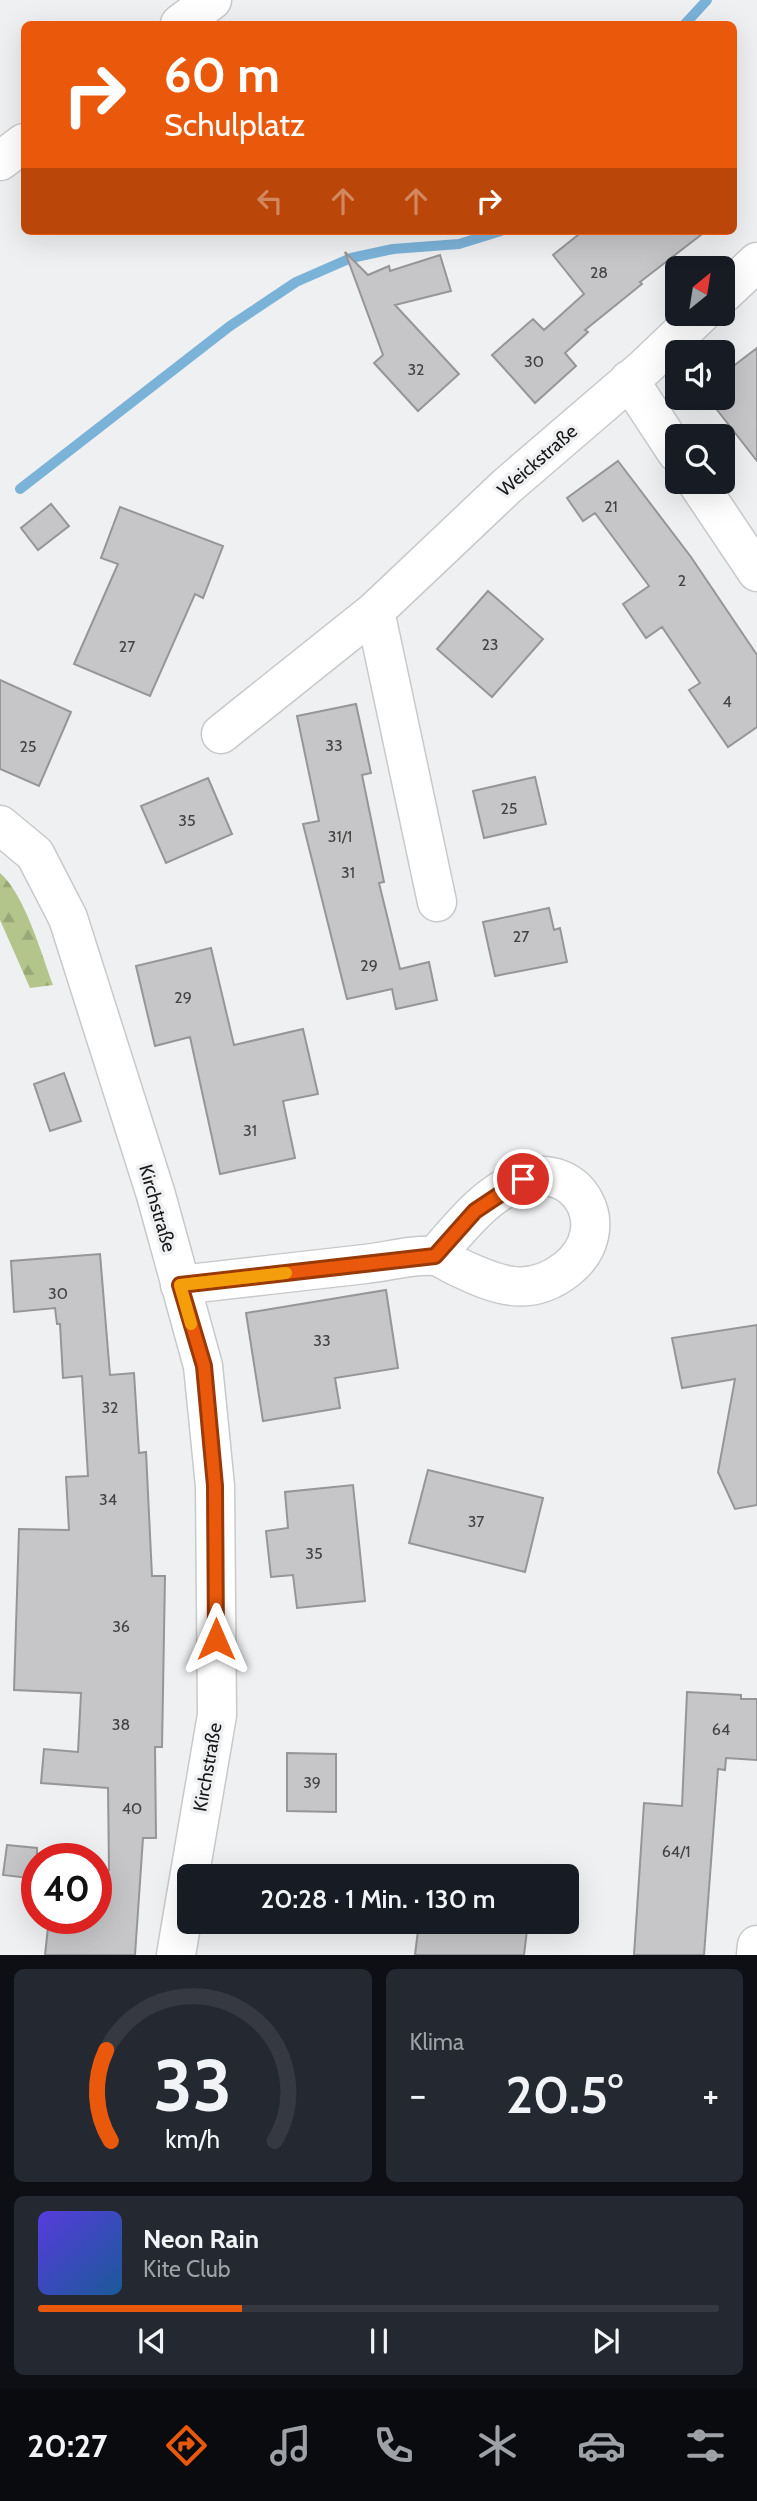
<!DOCTYPE html>
<html lang="de">
<meta charset="utf-8">
<style>
:root{--surface:#171b24;--page:#242831;--text:#f1f3f6;--muted:#9ea1a6;--line:#363941;--accent:#ea580c}
body{margin:0;font-family:Cabin,sans-serif;background:var(--page);color:var(--text);height:100vh;display:flex;flex-direction:column;font-size:26px;white-space:nowrap}
*{box-sizing:border-box;margin:0}
p{font-size:23px;color:var(--muted)}
.icon{flex:none;width:38px;height:38px;fill:none;stroke:currentColor;stroke-width:2;stroke-linecap:round;stroke-linejoin:round}
.map{position:relative;height:1955px;overflow:hidden}
.side{display:flex;flex-direction:column;gap:14px;padding:14px;background:#0d0f14;flex:1}
.side>*{flex:none}
.banner{position:absolute;left:21px;top:21px;width:716px;height:214px;border-radius:10px;box-shadow:0 7px 28px #0002;background:#ea580c;color:#fff;overflow:hidden}
.needle{width:46px;rotate:30deg}
.tools{position:absolute;left:665px;top:256px;display:grid;gap:14px}
.tools a{display:grid;place-items:center;width:70px;height:70px;border-radius:10px;background:var(--surface);box-shadow:0 7px 28px #0002;font-size:35px}
.speed{position:absolute;left:21px;top:1843px;display:flex;gap:14px;font-size:35px;font-weight:700;text-align:center}
.speed>*{display:grid;place-content:center;width:91px;height:91px;border-radius:50%;background:var(--surface);box-shadow:0 7px 28px #0002;line-height:1}
.speed .limit{border:10px solid #d22;background:#fff;color:#111}
.pin{position:absolute;display:grid;place-items:center;width:60px;height:60px;color:#fff;margin:-30px;border:4px solid #fff;border-radius:50%;box-shadow:0 2px 7px #0007}
.me{position:absolute;width:77px;margin:-38px;rotate:0deg;stroke-linejoin:round;filter:drop-shadow(0 0 5px #0008)}
.turn{display:flex;align-items:center;gap:24px;height:147px;padding:0 28px;font-size:32px}
.turn .icon{width:91px;height:91px;stroke-width:2.5}
.turn b{display:block;font-size:49px;line-height:60px}
.lanes{display:flex;align-items:center;height:66px;padding:0 28px;background:#0003;justify-content:center;gap:35px;direction:ltr}
.lanes .off{opacity:.35}
.big{font-size:52px;font-weight:600;line-height:1.1}
.side .widget{flex:1;display:flex;flex-direction:column;justify-content:center;gap:10px;min-width:0;padding:0 24px;border-radius:10px;background:var(--page)}
.side .dial{align-items:center;gap:0}
.dial svg{height:182px;overflow:visible;fill:none;stroke:var(--line);stroke-width:7;stroke-linecap:round;text-anchor:middle}
.dial text{fill:var(--text);stroke:none}
.song{display:flex;align-items:center;gap:21px}
.cover{width:84px;height:84px;border-radius:10px;background:linear-gradient(135deg,hsl(250 70% 55%),hsl(210 70% 35%))}
.played{height:7px;border-radius:4px;background:linear-gradient(90deg,var(--accent) 30%,var(--line) 30%)}
.keys{display:flex;justify-content:space-around;direction:ltr}
.heat{display:flex;justify-content:space-between;align-items:center;font-size:38px;direction:ltr}
.side .tiles{flex:1;display:grid;gap:14px;grid-template-columns:1fr 1fr}
.widget:last-child{grid-column:span 2}
.trip{position:absolute;left:177px;top:1864px;width:402px;height:70px;border-radius:10px;background:var(--surface);box-shadow:0 7px 28px #0002;font-weight:600;line-height:70px;text-align:center}
.menu{display:flex;height:112px;justify-content:space-around;align-items:center;background:#090b0e;color:var(--muted)}
.menu .icon{width:49px;height:49px}
.menu .active{color:var(--accent)}
.menu b{font-size:32px;color:var(--text)}
.map>svg:first-child{display:block}
.forest{fill:url(#forest-firs)}
.lines{fill:none;stroke-linecap:round;stroke-linejoin:round}
.stream{stroke:#7bb2d8;stroke-width:10}
.building{fill:#c6c5c7;stroke:#969597;stroke-width:2}
.minor-casing{stroke:#c7c9ca;stroke-width:41}
.minor{stroke:#fff;stroke-width:38}
.route-casing{stroke:#983908;stroke-width:18}
.route{stroke:#ea580c;stroke-width:12}
.slow{stroke:#f59e0b;stroke-width:12}
.labels{text-anchor:middle;stroke-width:7;stroke-linejoin:round;paint-order:stroke}
.number-label{font-size:16px;fill:#444344}
.street-label{font-size:19px;fill:#181818;stroke:#eff0f2}
</style>
<div class="map">
<svg width="757" height="1955" viewBox="0 0 757 1955">
<defs>
<pattern id="forest-firs" width="22" height="20" patternUnits="userSpaceOnUse" patternTransform="scale(1.75)"><rect width="22" height="20" fill="#b3c58b"/><path d="M5 1l3.5 6h-7zM16 11l3.5 6h-7z" fill="#99a877"/></pattern>
</defs>
<rect width="100%" height="100%" fill="#eff0f2"/>
<path class="forest" d="M0 873C25 895 41 953 53 985L30 988 0 920Z"/>
<g class="lines">
<path class="stream" d="M685 24 707 0
M20 489 230 326 296 282 351 258 393 249 459 244 501 231"/>
</g>
<path class="building" d="M583 231H706L640 282 642 284 585 330 588 332 565 353 576 366 535 403 492 355 533 319 544 330 584 294 553 255Z
M345 252 368 275 389 266 390 271 440 255 451 291 395 305 459 374 418 411 374 363 383 355Z
M757 348V461L707 397H723V374Z
M618 461 691 557 757 655V727L728 747 689 690 700 683 662 627 646 638 623 604 649 586 595 513 583 521 567 498Z
M51 504 69 526 38 550 21 528Z
M120 507 223 546 203 598 195 594 150 696 74 664 118 564 101 558Z
M488 591 543 639 492 697 437 649Z
M0 680 71 712 39 786 0 769Z
M356 704 371 773 362 775 384 882 379 883 400 969 429 962 437 1000 396 1009 392 989 347 999 303 824 319 821 297 716Z
M535 777 546 824 484 838 473 791Z
M208 778 232 834 166 863 141 806Z
M549 908 554 930 560 928 567 962 495 976 483 922Z
M211 948 234 1045 303 1029 318 1094 283 1101 295 1158 220 1174 190 1037 155 1046 136 966Z
M64 1073 81 1121 50 1131 34 1084Z
M100 1254 110 1375 134 1373 139 1453 146 1452 152 1576H165L162 1747H155L156 1838H143L135 1955H45L49 1918H96V1870H109L108 1788 41 1783 44 1749 78 1752 81 1693 14 1690 19 1529 69 1530 66 1477 88 1476 82 1376 63 1378 60 1324H57L55 1308 14 1312 11 1261Z
M386 1290 398 1368 335 1378 340 1408 263 1421 246 1313Z
M757 1325V1505L735 1509 718 1472 735 1379 682 1388 672 1338Z
M428 1470 543 1498 525 1572 409 1543Z
M353 1485 365 1601 297 1608 293 1575 271 1577 266 1531 288 1528 285 1492Z
M687 1692 741 1695V1699H757V1760L726 1758 725 1770 718 1769 704 1955H634L644 1803 682 1806Z
M287 1753 336 1754V1812L287 1811Z
M7 1845 37 1848V1879L3 1875Z
M419 1922H528L524 1955H415Z"/>
<g class="lines">
<defs>
<path id="minor" d="M180 24 212 0
M0 161 24 143
M723 294 757 262
M629 380 677 453
M696 481 757 572
M375 611 437 902
M221 734 375 611 507 486 642 370 702 313
M0 825 35 854 68 918 156 1195 203 1366 215 1486 217 1715 176 1955
M180 1285C242 1278 303 1271 365 1264 386 1262 413 1254 434 1256 441 1257 451 1264 458 1267 496 1285 529 1299 567 1269 618 1228 577 1159 522 1180 485 1194 460 1228 435 1256
M756 1955 757 1945"/>
</defs>
<use href="#minor" class="minor-casing"/>
<use href="#minor" class="minor"/>
</g>
<g class="lines">
<defs>
<path id="route" d="M216 1639 215 1486 204 1366 180 1285 435 1256 475 1211 523 1179"/>
</defs>
<use href="#route" class="route-casing"/>
<use href="#route" class="route"/>
<path class="slow" d="M191 1324 180 1285 286 1273"/>
</g>
<g class="labels">
<g class="number-label">
<text x="599" y="278">28</text>
<text x="534" y="367">30</text>
<text x="416" y="375">32</text>
<text x="611" y="512">21</text>
<text x="682" y="586">2</text>
<text x="490" y="650">23</text>
<text x="127" y="652">27</text>
<text x="727" y="707">4</text>
<text x="334" y="751">33</text>
<text x="28" y="752">25</text>
<text x="509" y="814">25</text>
<text x="187" y="826">35</text>
<text x="340" y="842">31/1</text>
<text x="348" y="878">31</text>
<text x="521" y="942">27</text>
<text x="369" y="971">29</text>
<text x="183" y="1003">29</text>
<text x="250" y="1136">31</text>
<text x="58" y="1299">30</text>
<text x="322" y="1346">33</text>
<text x="110" y="1413">32</text>
<text x="108" y="1505">34</text>
<text x="476" y="1527">37</text>
<text x="314" y="1559">35</text>
<text x="121" y="1632">36</text>
<text x="121" y="1730">38</text>
<text x="721" y="1735">64</text>
<text x="312" y="1788">39</text>
<text x="132" y="1814">40</text>
<text x="676" y="1857">64/1</text>
</g>
<g class="street-label">
<text transform="translate(537 460) rotate(-41)" y="7">Weickstraße</text>
<text transform="translate(158 1208) rotate(74)" y="7">Kirchstraße</text>
<text transform="translate(207 1767) rotate(-80)" y="7">Kirchstraße</text>
</g>
</g>
</svg>
<div class="tools">
<a><svg class="needle" viewBox="-14 -14 28 28"><path d="M0-13l5 13h-10z" fill="#e53935"/><path d="M0 13l5-13h-10z" fill="#9ea1a6"/></svg></a>
<a><svg class="icon" aria-label="sound" viewBox="0 0 24 24"><path d="M4 9h4l5-4v14l-5-4H4zM17 9q2 3 0 6"/></svg></a>
<a><svg class="icon" aria-label="search" viewBox="0 0 24 24"><circle cx="10" cy="10" r="6"/><path d="M15 15l6 6"/></svg></a>
</div>
<div class="speed"><div class="limit">40</div></div>
<div class="pin" style="left:523px;top:1179px;background:#d93025"><svg class="icon" aria-label="arrive" viewBox="0 0 24 24"><path d="M6 21V4h12l-3 4 3 4H6"/></svg></div>
<svg class="me" style="left:216px;top:1639px" viewBox="-20 -20 40 40"><path d="M0-17L14 15 0 8-14 15z" fill="#ea580c" stroke="#fff" stroke-width="4"/></svg>
<div class="trip">20:28 · 1 Min. · 130 m</div>
<div class="banner">
<div class="turn"><svg class="icon" aria-label="right" viewBox="0 0 24 24"><path d="M7 20v-9h11M14 6l5 5-5 5"/></svg><div><b>60 m</b>Schulplatz</div></div>
<div class="lanes"><svg class="icon off" aria-label="left" viewBox="0 0 24 24"><path d="M17 20v-9H6M10 6l-5 5 5 5"/></svg><svg class="icon off" aria-label="ahead" viewBox="0 0 24 24"><path d="M12 20V5M6 11l6-6 6 6"/></svg><svg class="icon off" aria-label="ahead" viewBox="0 0 24 24"><path d="M12 20V5M6 11l6-6 6 6"/></svg><svg class="icon" aria-label="right" viewBox="0 0 24 24"><path d="M7 20v-9h11M14 6l5 5-5 5"/></svg></div>
</div>
</div>
<section class="side">
<div class="tiles">
<div class="widget dial"><svg viewBox="0 0 100 80">
<path d="M14 69A42 42 0 1 1 86 69"/>
<path d="M14 69A42 42 0 0 1 12 29" stroke="#ea580c"/>
<text x="50" y="56" font-size="32" font-weight="700">33</text>
<text x="50" y="72" font-size="11">km/h</text>
</svg></div>
<div class="widget"><p>Klima</p>
<div class="heat"><a>−</a><b class="big">20.5°</b><a>+</a></div>
</div>
<div class="widget">
<div class="song"><i class="cover"></i><div><b>Neon Rain</b><p>Kite Club</p></div></div>
<div class="played"></div>
<div class="keys"><svg class="icon" aria-label="previous" viewBox="0 0 24 24"><path d="M18 5L8 12l10 7zM5 5v14"/></svg><svg class="icon" aria-label="pause" viewBox="0 0 24 24"><path d="M8 5v14M16 5v14"/></svg><svg class="icon" aria-label="next" viewBox="0 0 24 24"><path d="M6 5l10 7-10 7zM19 5v14"/></svg></div>
</div>
</div>
</section>
<nav class="menu">
<b>20:27</b>
<svg class="icon active" aria-label="directions" viewBox="0 0 24 24"><path d="M12 3l9 9-9 9-9-9zM9 14v-3h6M13 9l2 2-2 2"/></svg>
<svg class="icon" aria-label="music" viewBox="0 0 24 24"><path d="M9 18V5l10-2v13"/><circle cx="6" cy="18" r="3"/><circle cx="16" cy="16" r="3"/></svg>
<svg class="icon" aria-label="phone" viewBox="0 0 24 24"><path d="M5 4h4l2 5-3 2q2 4 5 5l2-3 5 2v4C11 20 4 13 5 4z"/></svg>
<svg class="icon" aria-label="climate" viewBox="0 0 24 24"><path d="M12 3v18M4 7l16 10M4 17L20 7"/></svg>
<svg class="icon" aria-label="car" viewBox="0 0 24 24"><path d="M5 17H2v-5l4-1 3-4h7l3 4 3 1v5h-3M9 17h6M6 11h13"/><circle cx="7" cy="17" r="2"/><circle cx="17" cy="17" r="2"/></svg>
<svg class="icon" aria-label="filters" viewBox="0 0 24 24"><path d="M4 7h16M4 17h16"/><circle cx="9" cy="7" r="2"/><circle cx="15" cy="17" r="2"/></svg>
</nav>
